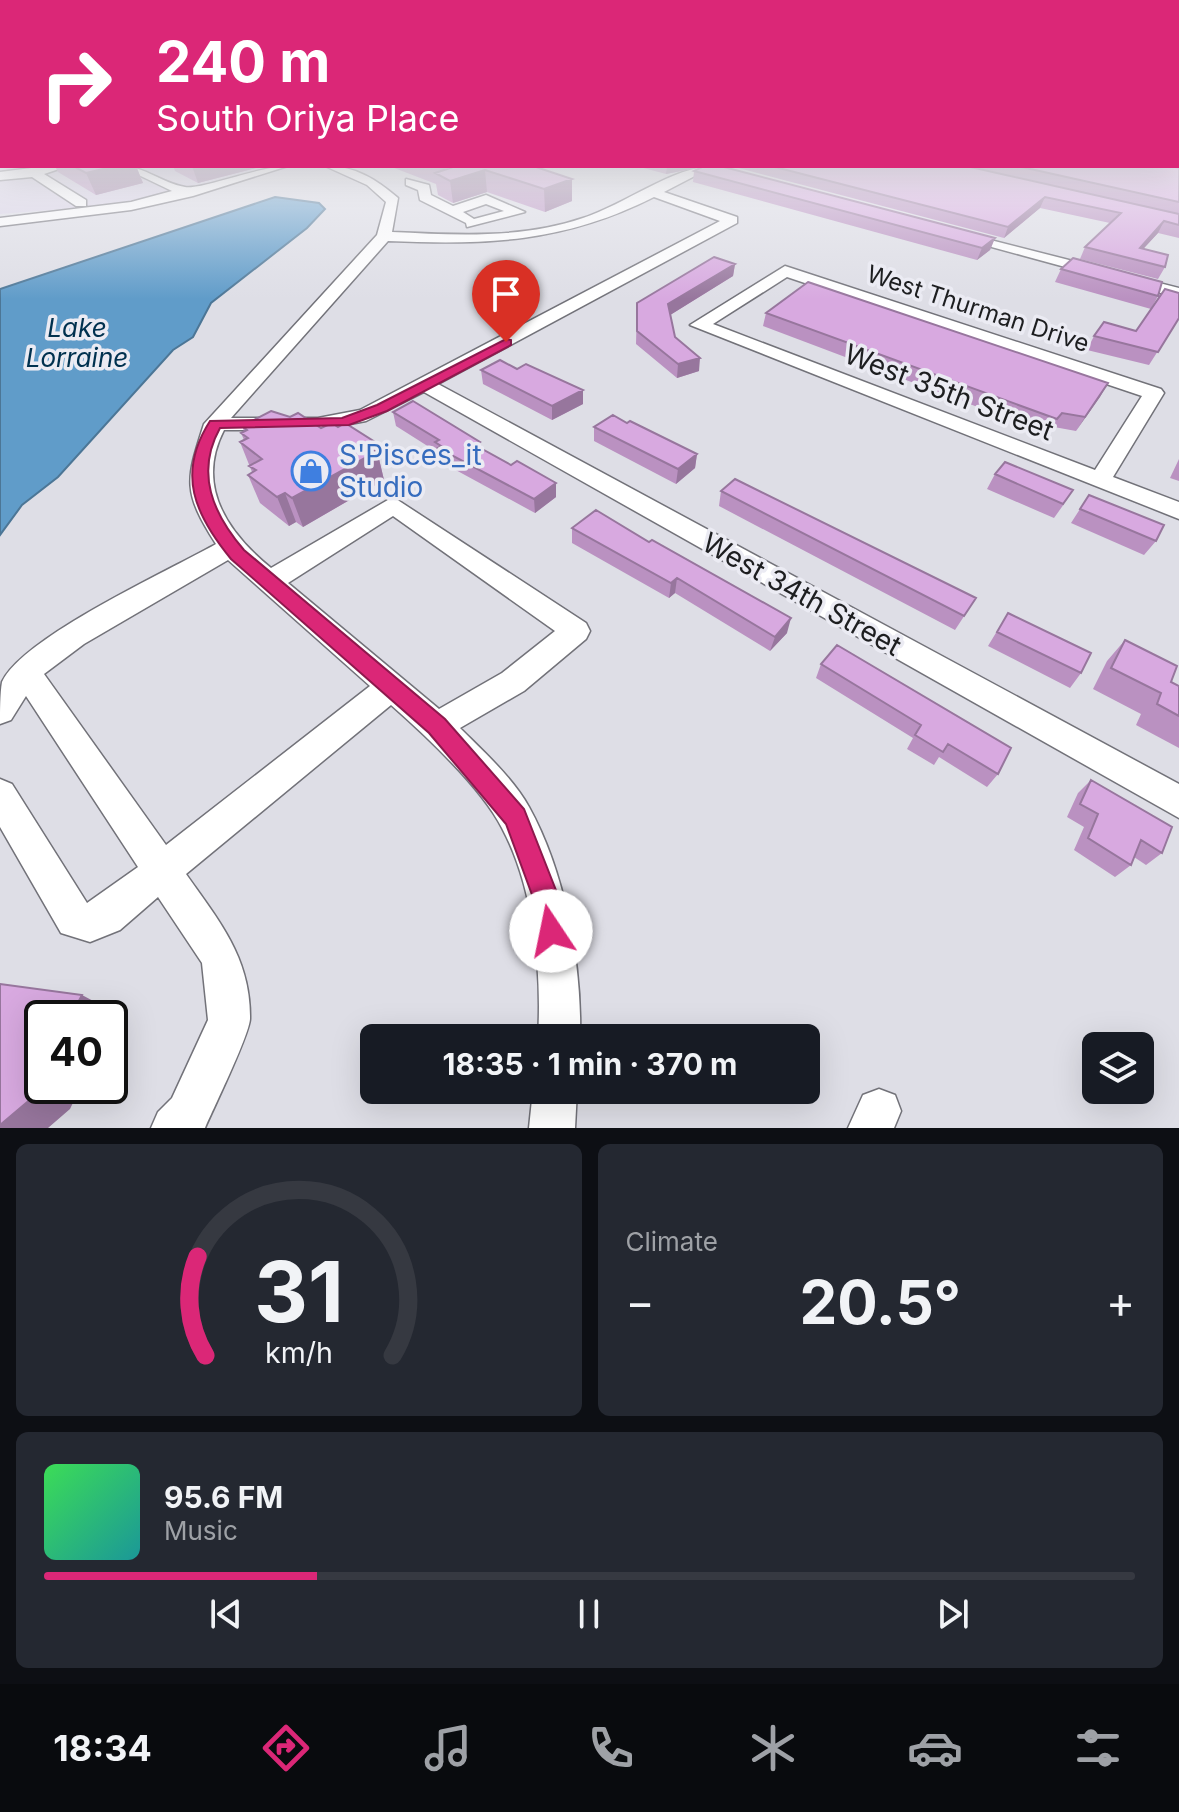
<!DOCTYPE html>
<meta charset="utf-8">
<style>
:root{--surface:#171b24;--page:#242831;--text:#f1f3f6;--muted:#9ea1a6;--line:#363941;--accent:#db2777}
body{margin:0;font-family:Inter,sans-serif;background:var(--page);color:var(--text);height:100vh;display:flex;flex-direction:column;font-size:30px;white-space:nowrap}
*{box-sizing:border-box;margin:0}
p{font-size:26px;color:var(--muted)}
.icon{flex:none;width:44px;height:44px;fill:none;stroke:currentColor;stroke-width:2;stroke-linecap:round;stroke-linejoin:round}
.map{position:relative;height:1128px;overflow:hidden}
.panel{display:flex;flex-direction:column;gap:16px;padding:16px;background:#0d0f14;flex:1}
.panel>*{flex:none}
.guide{position:absolute;left:0px;top:0px;width:1180px;height:168px;box-shadow:0 8px 32px #0002;background:#db2777;color:#fff;overflow:hidden}
.buttons{position:absolute;left:1082px;top:1032px;display:grid;gap:16px}
.buttons a{display:grid;place-items:center;width:72px;height:72px;border-radius:12px;background:var(--surface);box-shadow:0 8px 32px #0002;font-size:40px}
.speed{position:absolute;left:24px;top:1000px;display:flex;gap:16px;font-size:40px;font-weight:700;text-align:center}
.speed>*{display:grid;place-content:center;width:104px;height:104px;border-radius:50%;background:var(--surface);box-shadow:0 8px 32px #0002;line-height:1}
.speed .limit{border:4px solid #111;border-radius:12px;background:#fff;color:#111}
.pin{position:absolute;display:grid;place-items:center;width:68px;height:68px;color:#fff;margin:-82px -34px;border-radius:50% 50% 50% 0;rotate:-45deg;box-shadow:0 0 8px #0007}
.pin .icon{rotate:45deg}
.me{position:absolute;width:88px;margin:-44px;rotate:349deg;stroke-linejoin:round;filter:drop-shadow(0 0 6px #0008)}
.turn{display:flex;align-items:center;gap:28px;height:168px;padding:0 24px;font-size:36px}
.turn .icon{width:104px;height:104px;stroke-width:2.5}
.turn b{display:block;font-size:56px;line-height:68px}
.big{font-size:60px;font-weight:700;line-height:1.1}
.panel .card{flex:1;display:flex;flex-direction:column;justify-content:center;gap:12px;min-width:0;padding:0 28px;border-radius:12px;background:var(--page)}
.panel .dial{align-items:center;gap:0}
.dial svg{height:208px;overflow:visible;fill:none;stroke:var(--line);stroke-width:7;stroke-linecap:round;text-anchor:middle}
.dial text{fill:var(--text);stroke:none}
.song{display:flex;align-items:center;gap:24px}
.cover{width:96px;height:96px;border-radius:12px;background:linear-gradient(135deg,hsl(130 70% 55%),hsl(180 70% 35%))}
.played{height:8px;border-radius:4px;background:linear-gradient(90deg,var(--accent) 25%,var(--line) 25%)}
.keys{display:flex;justify-content:space-around;direction:ltr}
.heat{display:flex;justify-content:space-between;align-items:center;font-size:44px;direction:ltr}
.panel .tiles{flex:1;display:grid;gap:16px;grid-template-columns:1fr 1fr}
.card:last-child{grid-column:span 2}
.trip{position:absolute;left:360px;top:1024px;width:460px;height:80px;border-radius:12px;background:var(--surface);box-shadow:0 8px 32px #0002;font-weight:700;line-height:80px;text-align:center}
.menu{display:flex;height:128px;justify-content:space-around;align-items:center;background:#090b0e;color:var(--muted)}
.menu .icon{width:56px;height:56px}
.menu .on{color:var(--accent)}
.menu b{font-size:36px;color:var(--text)}
.map>svg:first-child{display:block}
.commercial{fill:#d8d1e6}
.water{fill:#609cc9;stroke:#4c7696;stroke-width:2}
.lines{fill:none;stroke-linecap:round;stroke-linejoin:round}
.minor-casing{stroke:#727279;stroke-width:3}
.minor{fill:#fff;fill-rule:evenodd}
.wall{fill:#ba91c1}
.shaded-wall{fill:#97769d}
.building{fill:#d8a9e0;stroke:#97769d;stroke-width:2}
.route{fill:#db2777;stroke:#8e194d;stroke-width:2}
.labels{text-anchor:middle;stroke-width:7;stroke-linejoin:round;paint-order:stroke}
.far-street-label{font-size:24px;fill:#1d1e20;stroke:#ebebf3}
.far-water-label{font-size:26px;font-style:italic;fill:#00314f;stroke:#ebebf3}
.street-label{font-size:28px;fill:#1d1e20;stroke:#ebebf3}
.shop-label{font-size:28px;fill:#366cbe;stroke:#ebebf3;text-anchor:start}
</style>
<div class="map">
<svg width="1179" height="1128" viewBox="0 0 1179 1128">
<rect width="100%" height="100%" fill="#dedee6"/>
<path class="commercial" d="M0 141 2 166H268L166 195 113 205 0 214Z"/>
<path class="water" d="M275 197 319 203 325 209 307 228 211 303 193 337 173 350 58 477 22 505 0 535V289Z"/>
<g class="lines">
<defs>
<path id="minor" d="M47 166H68L44 174 86 200V206H76L32 177 0 180V172Z
M120 166C145 166 161 183 185 187 202 190 260 166 288 166L193 196 131 210 0 226V218L131 202 172 191Z
M325 166C355 166 376 179 398 198L392 232C456 235 522 239 583 218 624 205 674 166 714 166L664 192 737 217V223L438 384 1179 784V818L424 392 366 421 318 430H224C195 486 228 533 271 568L393 497 586 623 590 631 586 639 524 691 460 728C483 751 513 778 529 807 565 872 582 964 580 1038H538C542 971 534 888 502 828 481 787 425 735 391 705L186 874C219 921 251 958 250 1019 249 1036 214 1107 205 1128H151L158 1112 172 1098 208 1020 202 963 158 897 120 930 90 942 61 933 0 827V779L12 784 87 903 138 867 26 696 11 720 0 724C0 712 0 693 2 682 23 637 168 571 216 544 182 491 186 480 204 424L377 235 386 202 367 185ZM654 197 720 221 360 410 318 418H231L388 241C487 245 563 243 654 197ZM393 516 555 631 502 673 439 709 288 583ZM228 560 370 686 166 845 44 674 84 644Z
M406 179 429 185 431 195 453 206 486 195 525 212 467 227 466 223 420 200 418 190 406 185ZM486 204 504 211 474 219 463 212Z
M955 231 1179 288V298L955 237Z
M785 266 1161 389 1164 393 1113 477 1179 502V519L690 325ZM787 277 1142 396 1095 470 713 324Z
M879 1089 895 1095 901 1111 894 1128H848L863 1095Z
M533 1090H577L575 1128H529Z"/>
</defs>
<use href="#minor" class="minor-casing"/>
<use href="#minor" class="minor"/>
</g>
<path class="wall" d="M55 166H136L143 183 96 195 58 172Z
M173 166H264L198 183 175 171Z
M389 166H533L572 179V201L545 212 487 192 453 203 438 195 436 184Z
M636 166H720L995 238 990 250 977 260 693 182 694 171 702 167 666 174Z
M731 166H966L1179 214V238L1158 233 1143 249 1165 267 1158 279 1080 259 1085 247 1110 223 1040 208 1004 238Z
M968 166H1172L1179 168V214Z
M735 264 733 276 670 315 675 337 699 371 677 378 636 344 637 303Z
M1061 269 1158 296 1151 309 1055 282Z
M766 313 1108 383 1076 431 1054 427 1049 434 763 326Z
M1179 318 1149 365 1087 350 1094 336 1136 331Z
M517 369 583 404 552 420 483 384 481 370Z
M393 412 480 442 481 449 511 465 556 483V497L535 513 441 462 437 452 396 426Z
M627 423 697 454 695 468 676 484 594 441V427Z
M242 426 321 428 338 427 375 442 384 480 303 527 296 522 289 526 260 503 248 475 252 472 240 442 244 440 241 433 244 431Z
M1179 459V481L1170 478Z
M995 474 1064 504 1054 518 987 489Z
M721 491 976 598 955 630 719 506Z
M1089 495 1156 541 1144 555 1071 523Z
M596 510 787 633 770 651 675 593 669 598 572 543V528Z
M1008 613 1081 673 1070 688 988 646Z
M1125 640 1171 682 1179 686V748L1136 725 1141 714 1093 689 1107 661Z
M837 645 998 774 987 787 939 757 934 765 907 749 913 738 816 678 821 664Z
M1091 780 1162 853 1146 865 1134 857 1131 865 1115 877 1074 850 1084 827 1067 817 1078 793Z"/>
<path class="shaded-wall" d="M116 166H136L143 183 96 195 86 173Z
M192 166H264L198 183Z
M667 166H706L666 174Z
M485 170 487 192 453 203 450 181Z
M572 179V201L545 212 544 189Z
M1045 197 1040 208 1004 238 1008 227Z
M1164 221 1158 233 1133 260 1140 248Z
M995 238 990 250 977 260 982 248Z
M735 264 733 276 667 317 668 304Z
M700 358 699 371 677 378 678 364Z
M1108 383 1100 397 1076 431 1085 417Z
M583 390V404L552 420V406Z
M375 442 384 480 303 527 292 498Z
M697 454 695 468 676 484 678 469Z
M556 483V497L535 513 534 499Z
M285 493 296 522 289 526 277 497Z
M677 578 675 593 669 598 671 583Z
M791 618 787 633 770 651 775 637Z
M82 995 114 1012 110 1021V1018H70Z
M42 1078V1086H81L70 1109 48 1128H0V1125Z"/>
<path class="building" d="M73 166H116L86 173Z
M443 166H533L572 179 544 189 485 170 450 181 435 173 450 168Z
M704 166H720L995 238 982 248 694 171Z
M771 166H966L1179 214V225L1164 221 1140 248 1168 255 1165 267 1085 247 1121 213 1045 197 1008 227Z
M1017 166H1172L1179 168V202Z
M714 257 735 264 668 304 675 337 700 358 678 364 637 331V303Z
M1073 258 1162 282 1158 296 1061 269Z
M808 282 1108 383 1085 417 1062 413 1057 419 766 313Z
M1165 289 1179 293V318L1158 352 1094 336 1104 322 1136 331Z
M500 360 517 369 526 364 583 390 552 406 481 370Z
M413 401 480 442 475 445 511 465 517 461 556 483 534 499 438 448 441 446 435 442 439 440 393 412Z
M271 411 290 417 298 413 321 428 332 423 338 427 345 423 375 442 368 446 376 452 292 498 285 493 277 497 248 475 256 470 249 466 262 459 240 442 248 438 241 433 247 430 242 426Z
M613 415 627 423 630 421 697 454 678 469 594 427Z
M1005 462 1073 490 1063 504 995 474Z
M735 479 976 598 964 616 721 491Z
M1089 495 1164 525 1156 541 1080 509Z
M596 510 649 542 652 540 791 618 775 637 677 578 671 583 572 528Z
M1008 613 1091 653 1081 673 997 632Z
M1125 640 1177 666 1171 682 1179 686V716L1157 704 1161 693 1111 668Z
M837 645 1011 748 998 774 948 744 943 752 915 735 921 725 821 664Z
M1091 780 1172 827 1162 853 1141 840 1131 865 1088 838 1098 814 1080 804Z
M0 984 82 995 70 1018H42V1078L32 1098 0 1125Z"/>
<linearGradient id="sky" x2="0" y2="1"><stop stop-color="#71aadc"/><stop offset="0.47" stop-color="#f0f0f4"/><stop offset="1" stop-color="#f0f0f4" stop-opacity="0"/></linearGradient>
<rect width="1179" height="299" fill="url(#sky)"/>
<path class="route" d="M506 339 511 340V345L387 411 349 425 220 428C195 473 213 514 244 550L445 719 524 809 561 903 565 931 561 941 551 945 541 941 535 903 506 824 429 733 231 559C195 515 176 474 210 421L342 418 377 405Z"/>
<defs>
<symbol id="shop-ring" viewBox="-11 -11 22 22"><circle r="9.5" fill="#ebebf3" stroke="#3f7fe0" stroke-width="1.5"/><path d="M-5-2.5h2.3a2.7 3.5 0 0 1 5.4 0H5L5.5 6h-11ZM-1.5-2.5h3a1.5 2.3 0 0 0-3 0Z" fill="#3f7fe0"/></symbol>
</defs>
<g fill-rule="evenodd">
<use href="#shop-ring" x="289" y="449" width="44" height="44"/>
</g>
<g class="labels">
<g class="far-street-label">
<text transform="translate(978 309) rotate(18)" y="8">West Thurman Drive</text>
</g>
<g class="far-water-label">
<text x="77" y="337">Lake<tspan x="77" dy="30">Lorraine</tspan></text>
</g>
<g class="street-label">
<text transform="translate(949 392) rotate(21)" y="10">West 35th Street</text>
<text transform="translate(802 594) rotate(29)" y="10">West 34th Street</text>
</g>
<g class="shop-label">
<text x="339" y="465">S'Pisces_it<tspan x="339" dy="32">Studio</tspan></text>
</g>
</g>
</svg>
<div class="buttons">
<a><svg class="icon" aria-label="layers" viewBox="0 0 24 24"><path d="M12 4l9 5-9 5-9-5zM3 14l9 5 9-5"/></svg></a>
</div>
<div class="speed"><div class="limit">40</div></div>
<div class="pin" style="left:506px;top:342px;background:#d93025"><svg class="icon" aria-label="arrive" viewBox="0 0 24 24"><path d="M6 21V4h12l-3 4 3 4H6"/></svg></div>
<svg class="me" style="left:551px;top:931px" viewBox="-20 -20 40 40"><circle r="19" fill="#fff"/><path d="M0-13L10 11 0 6-10 11z" fill="#db2777"/></svg>
<div class="trip">18:35 · 1 min · 370 m</div>
<div class="guide">
<div class="turn"><svg class="icon" aria-label="right" viewBox="0 0 24 24"><path d="M7 20v-9h11M14 6l5 5-5 5"/></svg><div><b>240 m</b>South Oriya Place</div></div>
</div>
</div>
<section class="panel">
<div class="tiles">
<div class="card dial"><svg viewBox="0 0 100 80">
<path d="M14 69A42 42 0 1 1 86 69"/>
<path d="M14 69A42 42 0 0 1 11 31" stroke="#db2777"/>
<text x="50" y="56" font-size="32" font-weight="700">31</text>
<text x="50" y="72" font-size="11">km/h</text>
</svg></div>
<div class="card"><p>Climate</p>
<div class="heat"><a>−</a><b class="big">20.5°</b><a>+</a></div>
</div>
<div class="card">
<div class="song"><i class="cover"></i><div><b>95.6 FM</b><p>Music</p></div></div>
<div class="played"></div>
<div class="keys"><svg class="icon" aria-label="previous" viewBox="0 0 24 24"><path d="M18 5L8 12l10 7zM5 5v14"/></svg><svg class="icon" aria-label="pause" viewBox="0 0 24 24"><path d="M8 5v14M16 5v14"/></svg><svg class="icon" aria-label="next" viewBox="0 0 24 24"><path d="M6 5l10 7-10 7zM19 5v14"/></svg></div>
</div>
</div>
</section>
<nav class="menu">
<b>18:34</b>
<svg class="icon on" aria-label="directions" viewBox="0 0 24 24"><path d="M12 3l9 9-9 9-9-9zM9 14v-3h6M13 9l2 2-2 2"/></svg>
<svg class="icon" aria-label="music" viewBox="0 0 24 24"><path d="M9 18V5l10-2v13"/><circle cx="6" cy="18" r="3"/><circle cx="16" cy="16" r="3"/></svg>
<svg class="icon" aria-label="phone" viewBox="0 0 24 24"><path d="M5 4h4l2 5-3 2q2 4 5 5l2-3 5 2v4C11 20 4 13 5 4z"/></svg>
<svg class="icon" aria-label="climate" viewBox="0 0 24 24"><path d="M12 3v18M4 7l16 10M4 17L20 7"/></svg>
<svg class="icon" aria-label="car" viewBox="0 0 24 24"><path d="M5 17H2v-5l4-1 3-4h7l3 4 3 1v5h-3M9 17h6M6 11h13"/><circle cx="7" cy="17" r="2"/><circle cx="17" cy="17" r="2"/></svg>
<svg class="icon" aria-label="filters" viewBox="0 0 24 24"><path d="M4 7h16M4 17h16"/><circle cx="9" cy="7" r="2"/><circle cx="15" cy="17" r="2"/></svg>
</nav>
